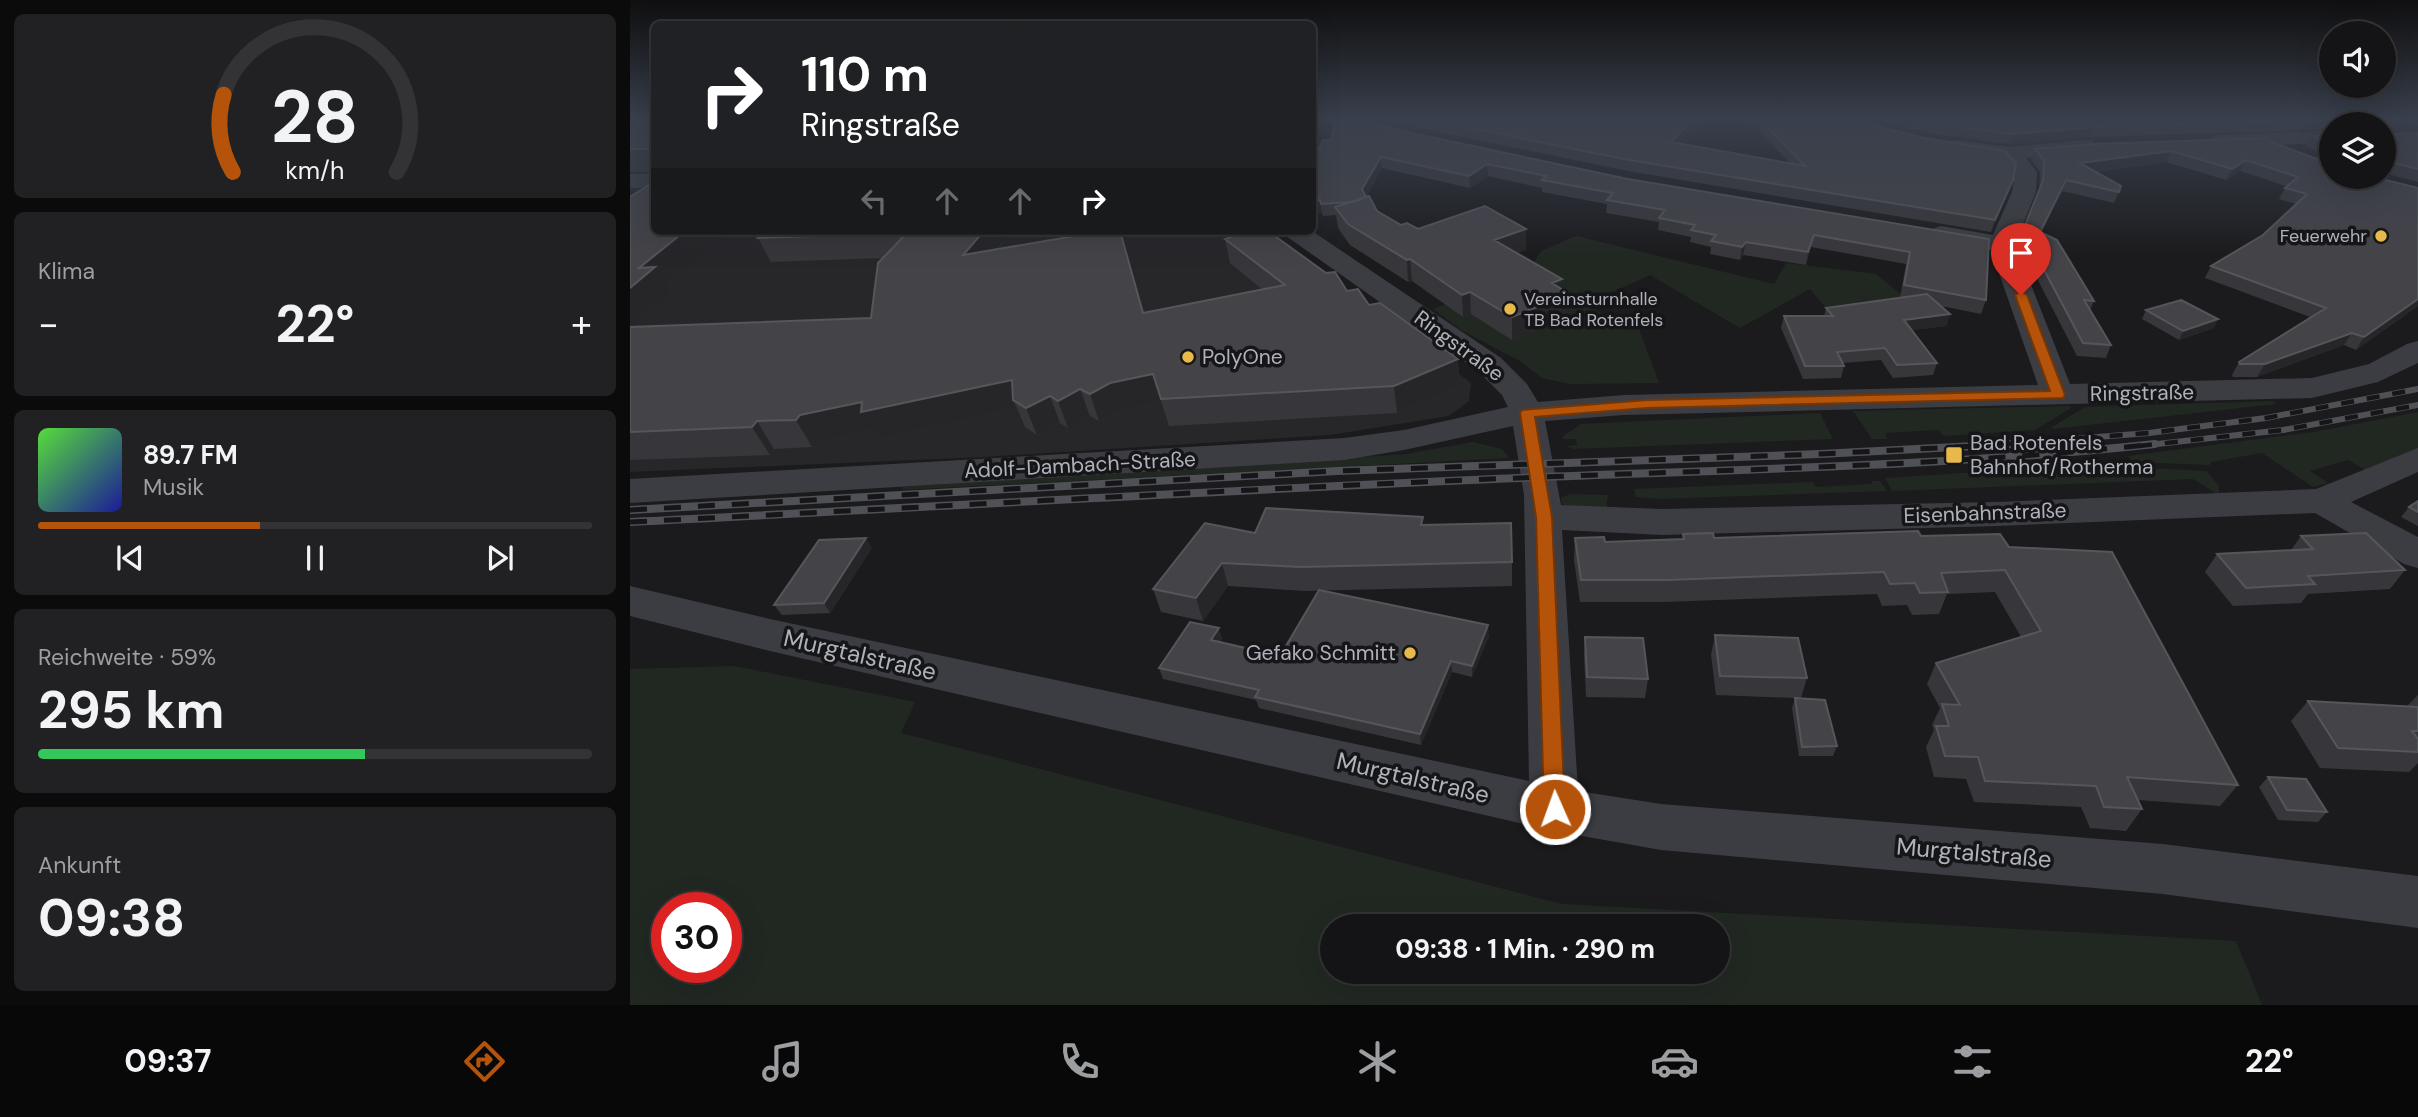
<!DOCTYPE html>
<html lang="de">
<meta charset="utf-8">
<style>
:root{--surface:#141416;--page:#212123;--text:#f1f3f6;--muted:#9d9ea1;--line:#333335;--accent:#b45309}
body{margin:0;font-family:"DM Sans",sans-serif;background:var(--page);color:var(--text);height:100vh;display:flex;flex-direction:column;font-size:26px;white-space:nowrap}
*{box-sizing:border-box;margin:0}
p{font-size:23px;color:var(--muted)}
.icon{flex:none;width:38px;height:38px;fill:none;stroke:currentColor;stroke-width:2;stroke-linecap:round;stroke-linejoin:round}
.map{position:relative;flex:1;overflow:hidden}
.panel{display:flex;flex-direction:column;gap:14px;padding:14px;background:#0b0b0c;width:630px}
.panel>*{flex:none}
.guide{position:absolute;left:21px;top:21px;width:665px;height:214px;border-radius:10px;box-shadow:0 7px 28px #0002,0 0 0 2px var(--line);background:#202124;color:#fff;overflow:hidden}
.fabs{position:absolute;left:1689px;top:21px;display:grid;gap:14px}
.fabs a{display:grid;place-items:center;width:77px;height:77px;border-radius:50%;background:var(--surface);box-shadow:0 7px 28px #0002,0 0 0 2px var(--line);font-size:35px}
.speed{position:absolute;left:21px;top:892px;display:flex;gap:14px;font-size:35px;font-weight:700;text-align:center}
.speed>*{display:grid;place-content:center;width:91px;height:91px;border-radius:50%;background:var(--surface);box-shadow:0 7px 28px #0002,0 0 0 2px var(--line);line-height:1}
.speed .limit{border:10px solid #d22;background:#fff;color:#111}
.pin{position:absolute;display:grid;place-items:center;width:60px;height:60px;color:#fff;margin:-72px -30px;border-radius:50% 50% 50% 0;rotate:-45deg;box-shadow:0 0 7px #0007}
.pin .icon{rotate:45deg}
.me{position:absolute;width:77px;margin:-38px;rotate:358deg;stroke-linejoin:round;filter:drop-shadow(0 0 5px #0008)}
.turn{display:flex;align-items:center;gap:24px;height:147px;padding:0 35px;font-size:32px}
.turn .icon{width:91px;height:91px;stroke-width:2.5}
.turn b{display:block;font-size:49px;line-height:60px}
.lanes{display:flex;align-items:center;height:66px;padding:0 35px;background:#0003;justify-content:center;gap:35px;direction:ltr}
.lanes .off{opacity:.35}
.big{font-size:52px;font-weight:700;line-height:1.1}
.panel .tile{flex:1;display:flex;flex-direction:column;justify-content:center;gap:10px;min-width:0;padding:0 24px;border-radius:10px;background:var(--page)}
.panel .dial{align-items:center;gap:0}
.dial svg{height:182px;overflow:visible;fill:none;stroke:var(--line);stroke-width:7;stroke-linecap:round;text-anchor:middle}
.dial text{fill:var(--text);stroke:none}
.song{display:flex;align-items:center;gap:21px}
.cover{width:84px;height:84px;border-radius:10px;background:linear-gradient(135deg,hsl(110 70% 55%),hsl(240 70% 35%))}
.played{height:7px;border-radius:4px;background:linear-gradient(90deg,var(--accent) 40%,var(--line) 40%)}
.keys{display:flex;justify-content:space-around;direction:ltr}
.heat{display:flex;justify-content:space-between;align-items:center;font-size:38px;direction:ltr}
.charge{height:10px;border-radius:5px;background:linear-gradient(90deg,#34c759 59%,var(--line) 0)}
.trip{position:absolute;left:690px;top:914px;width:410px;height:70px;border-radius:35px;background:var(--surface);box-shadow:0 7px 28px #0002,0 0 0 2px var(--line);font-weight:700;line-height:70px;text-align:center}
.menu{display:flex;height:112px;justify-content:space-around;align-items:center;background:#080809;color:var(--muted)}
.menu .icon{width:49px;height:49px}
.menu .on{color:var(--accent)}
.menu b{font-size:32px;color:var(--text)}
main{display:flex;flex:1;min-height:0}
.map>svg:first-child{display:block}
.built{fill:#27272a}
.green{fill:#212822;fill-rule:evenodd}
.lines{fill:none;stroke-linecap:round;stroke-linejoin:round}
.minor{fill:#3c3d42;fill-rule:evenodd}
.rail-far1-casing{stroke:#4f5157;stroke-width:6}
.rail-casing{stroke:#4f5157;stroke-width:8}
.rail-far1{stroke:#161618;stroke-width:4.5;stroke-dasharray:13;stroke-linecap:butt}
.rail{stroke:#161618;stroke-width:5;stroke-dasharray:17;stroke-linecap:butt}
.wall{fill:#37373b}
.shaded-wall{fill:#262629}
.building{fill:#444448;stroke:#55565a;stroke-width:2}
.route{fill:#b45309;stroke:#753606;stroke-width:2}
.poi-dot{fill:#e6b94a;stroke:#161618;stroke-width:2.5}
.labels{text-anchor:middle;stroke-width:7;stroke-linejoin:round;paint-order:stroke}
.far-poi-label{font-size:18px;fill:#afb2bb;stroke:#161618;text-anchor:end}
.street-label{font-size:21px;fill:#afb2bb;stroke:#161618}
.poi-label{font-size:21px;fill:#afb2bb;stroke:#161618;text-anchor:start}
.near-street-label{font-size:24px;fill:#afb2bb;stroke:#161618}
</style>
<main>
<section class="panel">
<div class="tile dial"><svg viewBox="0 0 100 80">
<path d="M14 69A42 42 0 1 1 86 69"/>
<path d="M14 69A42 42 0 0 1 10 35" stroke="#b45309"/>
<text x="50" y="56" font-size="32" font-weight="700">28</text>
<text x="50" y="72" font-size="11">km/h</text>
</svg></div>
<div class="tile"><p>Klima</p>
<div class="heat"><a>−</a><b class="big">22°</b><a>+</a></div>
</div>
<div class="tile">
<div class="song"><i class="cover"></i><div><b>89.7 FM</b><p>Musik</p></div></div>
<div class="played"></div>
<div class="keys"><svg class="icon" aria-label="previous" viewBox="0 0 24 24"><path d="M18 5L8 12l10 7zM5 5v14"/></svg><svg class="icon" aria-label="pause" viewBox="0 0 24 24"><path d="M8 5v14M16 5v14"/></svg><svg class="icon" aria-label="next" viewBox="0 0 24 24"><path d="M6 5l10 7-10 7zM19 5v14"/></svg></div>
</div>
<div class="tile"><p>Reichweite · 59%</p><b class="big">295 km</b><div class="charge"></div></div>
<div class="tile"><p>Ankunft</p><b class="big">09:38</b></div>
</section>
<div class="map">
<svg width="1788" height="1005" viewBox="0 0 1788 1005">
<rect width="100%" height="100%" fill="#1b1b1d"/>
<path class="built" d="M0 117H24V231H636L841 383 839 401 819 416 700 435 354 457 0 472Z"/>
<path class="green" d="M946 236 1144 284 1156 263 1246 274 1279 301 1201 314 1180 289 1110 328 1020 275 958 303 899 270 911 251Z
M897 273 955 306 1009 329 1029 383 940 384 912 378 890 361 831 330 803 309Z
M1642 401 1646 404 1423 429 1422 427 1455 407Z
M1440 406 1441 408 1405 430 1313 436 1309 430 1255 433 1257 439H1242L1223 411Z
M1788 412V449L1737 471 1718 460 1680 471 1698 483 1683 487 1632 453 1581 462 1580 465 1503 462 1498 456 1684 432Z
M1190 413 1203 439 943 449 936 446 947 445 946 439H933V436L951 424Z
M843 442 872 449 879 458 271 490 273 487 776 454Z
M1492 463 1515 468 1576 471 1589 486V495L1563 479 1262 491 1255 478Z
M1242 481H1250L1257 491 1028 499 1006 497 1004 489 1183 482 1186 487 1242 484Z
M940 494 978 495 976 512 951 511 932 504 931 498Z
M104 666 285 702 271 733 932 904 1606 941 1632 1005H0V669ZM96 908V968H37V908ZM702 926H1087V971H702Z"/>
<g class="lines">
<path class="minor" d="M690 117H724L762 126 765 130 762 134 755 136 693 121Z
M1701 131V143L1590 147 1583 145 1579 141 1583 137 1590 135Z
M1328 140 1380 147 1455 140 1463 141 1466 146 1463 151 1455 152 1396 158 1407 172 1406 192 1385 244 1440 384 1682 378 1739 364 1777 344 1788 341V363L1748 382 1682 398 994 415 915 421 931 505 1032 509 1368 502 1686 489 1788 448V472L1721 502 1788 537V568L1774 564 1685 513 1368 526 1032 535 932 530 948 791 1031 804 1533 844 1788 876V928L1533 894 1031 850 924 831 140 651 0 616V586L140 619 899 781 894 495 883 426 774 450 714 460 0 503V479L714 438 774 430 878 407 872 395 849 372 656 236 652 231H682L871 358 897 384 908 402 994 395 1408 385 1361 250 1302 239 1298 234 1302 229 1311 226 1363 235 1382 192 1385 173 1373 159 1320 151 1317 146 1320 141Z
M0 174H24V188H0Z"/>
<defs>
<path id="rail-far1" d="M1350 446 1519 433 1636 418 1788 389
M1509 446 1653 430 1788 405"/>
<path id="rail" d="M0 510 707 471 1190 454 1384 444
M0 522C304 507 608 489 912 477 1117 469 1322 466 1525 444"/>
</defs>
<use href="#rail-far1" class="rail-far1-casing"/>
<use href="#rail" class="rail-casing"/>
<use href="#rail-far1" class="rail-far1"/>
<use href="#rail" class="rail"/>
</g>
<path class="wall" d="M0 117H24V171L0 172Z
M737 117H1073L1048 144 1160 163 1116 117H1225L1383 180 1361 232 998 171Z
M1242 117H1788V126L1757 127V131L1760 134 1788 133V182L1754 173V124H1701V129L1460 137 1380 144 1310 135 1260 123Z
M1701 135V157L1676 147 1681 136Z
M693 140 998 179 1359 239 1356 300 1351 314 1311 306 1320 314 1316 326 1282 330 1307 363 1303 375 1263 378 1251 360 1213 363 1214 366 1211 378 1173 379 1151 328 1154 316H1194L1196 308 1270 298 1276 264 1181 247 1176 265 1113 255 1110 260 1080 254 1081 247 1060 242 1061 237 1028 230 1029 222 976 213 977 204 912 192V188L858 176 840 188 752 168 736 197 747 211 771 225 896 250 887 253 931 289 938 316 882 340 841 314 833 317 782 281 778 282 720 245 708 228 706 215 693 216 692 213 684 214 682 210V163Z
M1641 142 1701 177 1788 188V306L1726 350 1714 345 1627 377H1603L1602 375 1609 362 1680 317 1575 278 1581 266 1633 235 1666 204 1649 199 1656 186 1610 171 1596 180 1536 162 1465 172 1491 186 1484 203 1432 191 1412 232 1464 301 1460 310 1481 345 1476 358 1447 356 1398 261 1397 264 1388 244 1409 191 1410 172 1401 160 1405 149Z
M0 197 36 283 41 292 1 327 241 318 253 258 141 262 128 238 136 231H381L367 250 513 313 633 290 600 263 595 239 717 291 828 359 829 386 767 413 539 426 531 401 489 410 469 421 460 416 438 428 430 423 407 435 395 427 387 408 246 440 241 430 186 442 182 447 144 449 140 455 0 460Z
M1516 310 1584 328 1549 340 1512 319Z
M1788 501V526L1771 517 1779 507Z
M794 525 882 562V586L675 591 598 586 573 621 531 612 523 589 625 533Z
M1053 534 1084 538 1291 536 1379 547 1608 785 1590 806 1508 800 1512 809 1496 831 1460 828 1451 807 1344 802 1336 779 1304 777 1296 747 1304 730 1302 725 1310 708 1297 684 1306 663 1391 637 1365 592 1317 594 1309 614 1282 615 1277 605 1252 606 1247 594 1034 602H950L944 560 945 538 975 542 1052 539Z
M1671 536 1775 570 1760 589 1678 594 1671 603 1603 606 1575 572 1587 554 1661 550Z
M242 548 200 613 152 615 144 605Z
M589 628 592 639 590 643 650 656 859 636 842 677 822 672 791 745 629 708 626 700 533 679 529 668Z
M1085 635 1177 678 1171 698 1207 746 1203 756H1169L1162 708 1165 698 1086 695 1081 655Z
M955 637 1018 679 1015 698 956 697 954 656Z
M1788 695V763L1779 772 1690 768 1661 721 1678 701 1777 706Z
M1638 777 1697 812 1688 822 1648 820 1629 787Z"/>
<path class="shaded-wall" d="M688 117H693L694 124 683 130 682 120Z
M1065 117H1073L1040 153 1041 142Z
M1464 127 1460 137 1380 144 1384 134Z
M1541 151 1536 162 1446 174 1450 163Z
M751 157 752 168 733 201 732 189Z
M1616 160 1610 171 1596 180 1602 169Z
M857 164 858 176 840 188 839 176Z
M1383 180 1379 191 1361 232 1365 220Z
M1436 180 1432 191 1406 244 1410 232Z
M690 200 692 213 684 214 682 202Z
M896 229V250L865 261 864 240Z
M55 231H98L36 283 41 292 0 328V288L9 268Z
M354 231H381L343 280 333 255Z
M1184 235 1181 247 1176 265 1178 252Z
M1116 242 1113 255 1110 260 1112 247Z
M780 259 782 281 778 282 777 260Z
M932 279 931 297 939 294 938 316 882 340V317L922 283Z
M840 292 841 314 833 317 832 295Z
M1788 299V306L1726 350 1734 337Z
M1320 314 1316 326 1270 332 1274 320Z
M1588 319 1584 328 1549 340 1553 331Z
M1722 333 1714 345 1627 377 1635 364Z
M828 359 829 386 767 413 764 386Z
M523 374 531 401 489 410 469 421 460 394 480 383Z
M382 380 383 400 387 408 246 440 241 430 186 442 182 447 166 420 170 415 232 402Z
M450 389 460 416 438 428 428 401Z
M420 396 430 423 407 435 396 408Z
M127 421 144 449 140 455 122 427Z
M236 538 242 548 200 613 194 603Z
M592 563 598 586 573 621 566 598Z
M858 625 859 636 842 677V666Z
M589 628 592 639 584 652 581 640Z
M821 661 822 672 791 745 790 734Z"/>
<path class="building" d="M0 117H24V149H0Z
M706 117 998 179 1359 239 1356 300 1274 285 1280 252 1184 235 1178 252 1116 242 1112 247 1081 241 1086 235 1061 230 1065 225 1029 218 1035 210 977 200 983 193 912 180 916 176 857 164 839 176 751 157 732 189 736 197 723 202 691 204 690 200 682 202V163L693 140H701Z
M785 117H1065L1041 142 1175 166 1128 117H1224L1254 128 1294 138 1375 151 1386 163 1383 180 1365 220 999 160Z
M1277 117H1776H1760L1757 120V131L1760 134 1788 133V169L1760 162 1754 163V124H1709L1708 119 1464 127 1384 134 1313 125Z
M1701 135V144L1681 136Z
M1639 138 1641 142 1701 164V177H1744L1788 188V299L1734 337 1722 333 1635 364H1610L1609 362 1696 308 1581 266 1633 235 1677 194 1655 188 1668 177 1616 160 1602 169 1541 151 1450 163 1491 186 1489 192 1436 180 1410 232 1427 240 1464 301 1454 300 1481 345 1453 343 1403 249 1401 252 1392 232 1413 181 1414 161 1405 149 1464 144Z
M24 182V231H55L9 268 25 267 0 288V197Z
M739 196 747 211 771 225 777 223 788 229 855 206 896 229 864 240 932 279 922 283 939 294 882 317 840 292 832 295 780 259 777 260 718 224 705 207Z
M136 231H354L333 255 474 231H490L513 313 655 285 595 239 620 231H638L696 273 705 272 717 291 728 289 739 305 750 303 828 359 764 386 531 399 523 374 480 383 460 394 450 389 428 401 420 396 396 408 383 400 382 380 231 412 232 402 170 415 166 420 127 421 122 427 0 432V327L241 318 248 263 277 233 128 238Z
M1297 294 1320 314 1274 320 1307 363 1267 365 1255 348 1207 352 1214 366H1175L1154 316H1203L1196 308Z
M1551 300 1588 319 1553 331 1516 310Z
M1788 501V512L1779 507Z
M636 508 793 517 791 525 881 523 882 562 671 567 592 563 566 598 523 589 575 523 625 533Z
M1288 531 1291 536 1370 534 1379 547 1482 552 1608 785 1497 777 1512 809 1474 807 1466 786 1355 781 1348 757 1315 756 1306 726H1319L1312 704 1330 705 1306 663 1411 631 1375 570 1311 573 1318 592 1290 593 1285 583 1260 584 1254 572 1037 580H951L945 538 974 537 975 542 1054 539 1053 534 1083 533 1084 538Z
M1736 533 1775 570 1678 576 1685 584 1616 588 1587 554 1683 549 1671 536Z
M236 538 194 603 144 605 189 540Z
M689 590 858 625 842 666 821 661 790 734 625 697 629 690 529 668 560 622 589 628 581 640 650 656Z
M1085 635 1168 638 1177 678 1090 676Z
M955 637 1013 638 1018 679 957 677Z
M1165 698 1195 700 1207 746 1172 747Z
M1678 701 1788 707V731H1782L1788 739V752L1708 748Z
M1638 777 1676 779 1697 812 1657 810Z"/>
<linearGradient id="sky" x2="0" y2="1"><stop stop-color="#0f0f10"/><stop offset="0.46" stop-color="#393f4c"/><stop offset="1" stop-color="#393f4c" stop-opacity="0"/></linearGradient>
<rect width="1788" height="257" fill="url(#sky)"/>
<path class="route" d="M1391 291 1397 295 1435 395 1433 398 1017 408 905 417 922 517 935 809 932 816 925 819 917 816 914 809 906 517 890 413 892 410 1017 400 1420 391 1385 295Z"/>
<g class="poi-dot">
<circle cx="1751" cy="236" r="7"/>
<circle cx="880" cy="309" r="7"/>
<circle cx="558" cy="357" r="7"/>
<rect x="1315" y="446" width="18" height="18" rx="3.5"/>
<circle cx="780" cy="653" r="7"/>
</g>
<g class="labels">
<g class="far-poi-label">
<text x="1737" y="242">Feuerwehr</text>
<text x="894" y="305" text-anchor="start">Vereinsturnhalle<tspan x="894" dy="21">TB Bad Rotenfels</tspan></text>
</g>
<g class="street-label">
<text transform="translate(829 346) rotate(36)" y="7">Ringstraße</text>
<text transform="translate(1512 393) rotate(-1)" y="7">Ringstraße</text>
<text transform="translate(450 465) rotate(-3)" y="7">Adolf-Dambach-Straße</text>
<text transform="translate(1355 513) rotate(-2)" y="7">Eisenbahnstraße</text>
</g>
<g class="poi-label">
<text x="572" y="364">PolyOne</text>
<text x="1340" y="450">Bad Rotenfels<tspan x="1340" dy="24">Bahnhof/Rotherma</tspan></text>
<text x="766" y="660" text-anchor="end">Gefako Schmitt</text>
</g>
<g class="near-street-label">
<text transform="translate(230 655) rotate(13)" y="8">Murgtalstraße</text>
<text transform="translate(783 778) rotate(13)" y="8">Murgtalstraße</text>
<text transform="translate(1344 853) rotate(5)" y="8">Murgtalstraße</text>
</g>
</g>
</svg>
<div class="fabs">
<a><svg class="icon" aria-label="sound" viewBox="0 0 24 24"><path d="M4 9h4l5-4v14l-5-4H4zM17 9q2 3 0 6"/></svg></a>
<a><svg class="icon" aria-label="layers" viewBox="0 0 24 24"><path d="M12 4l9 5-9 5-9-5zM3 14l9 5 9-5"/></svg></a>
</div>
<div class="speed"><div class="limit">30</div></div>
<div class="pin" style="left:1391px;top:295px;background:#d93025"><svg class="icon" aria-label="arrive" viewBox="0 0 24 24"><path d="M6 21V4h12l-3 4 3 4H6"/></svg></div>
<svg class="me" style="left:925px;top:809px" viewBox="-20 -20 40 40"><circle r="17" fill="#b45309" stroke="#fff" stroke-width="3"/><path d="M0-11L8 9 0 5-8 9z" fill="#fff"/></svg>
<div class="trip">09:38 · 1 Min. · 290 m</div>
<div class="guide">
<div class="turn"><svg class="icon" aria-label="right" viewBox="0 0 24 24"><path d="M7 20v-9h11M14 6l5 5-5 5"/></svg><div><b>110 m</b>Ringstraße</div></div>
<div class="lanes"><svg class="icon off" aria-label="left" viewBox="0 0 24 24"><path d="M17 20v-9H6M10 6l-5 5 5 5"/></svg><svg class="icon off" aria-label="ahead" viewBox="0 0 24 24"><path d="M12 20V5M6 11l6-6 6 6"/></svg><svg class="icon off" aria-label="ahead" viewBox="0 0 24 24"><path d="M12 20V5M6 11l6-6 6 6"/></svg><svg class="icon" aria-label="right" viewBox="0 0 24 24"><path d="M7 20v-9h11M14 6l5 5-5 5"/></svg></div>
</div>
</div>
</main>
<nav class="menu">
<b>09:37</b>
<svg class="icon on" aria-label="directions" viewBox="0 0 24 24"><path d="M12 3l9 9-9 9-9-9zM9 14v-3h6M13 9l2 2-2 2"/></svg>
<svg class="icon" aria-label="music" viewBox="0 0 24 24"><path d="M9 18V5l10-2v13"/><circle cx="6" cy="18" r="3"/><circle cx="16" cy="16" r="3"/></svg>
<svg class="icon" aria-label="phone" viewBox="0 0 24 24"><path d="M5 4h4l2 5-3 2q2 4 5 5l2-3 5 2v4C11 20 4 13 5 4z"/></svg>
<svg class="icon" aria-label="climate" viewBox="0 0 24 24"><path d="M12 3v18M4 7l16 10M4 17L20 7"/></svg>
<svg class="icon" aria-label="car" viewBox="0 0 24 24"><path d="M5 17H2v-5l4-1 3-4h7l3 4 3 1v5h-3M9 17h6M6 11h13"/><circle cx="7" cy="17" r="2"/><circle cx="17" cy="17" r="2"/></svg>
<svg class="icon" aria-label="filters" viewBox="0 0 24 24"><path d="M4 7h16M4 17h16"/><circle cx="9" cy="7" r="2"/><circle cx="15" cy="17" r="2"/></svg>
<b>22°</b>
</nav>
